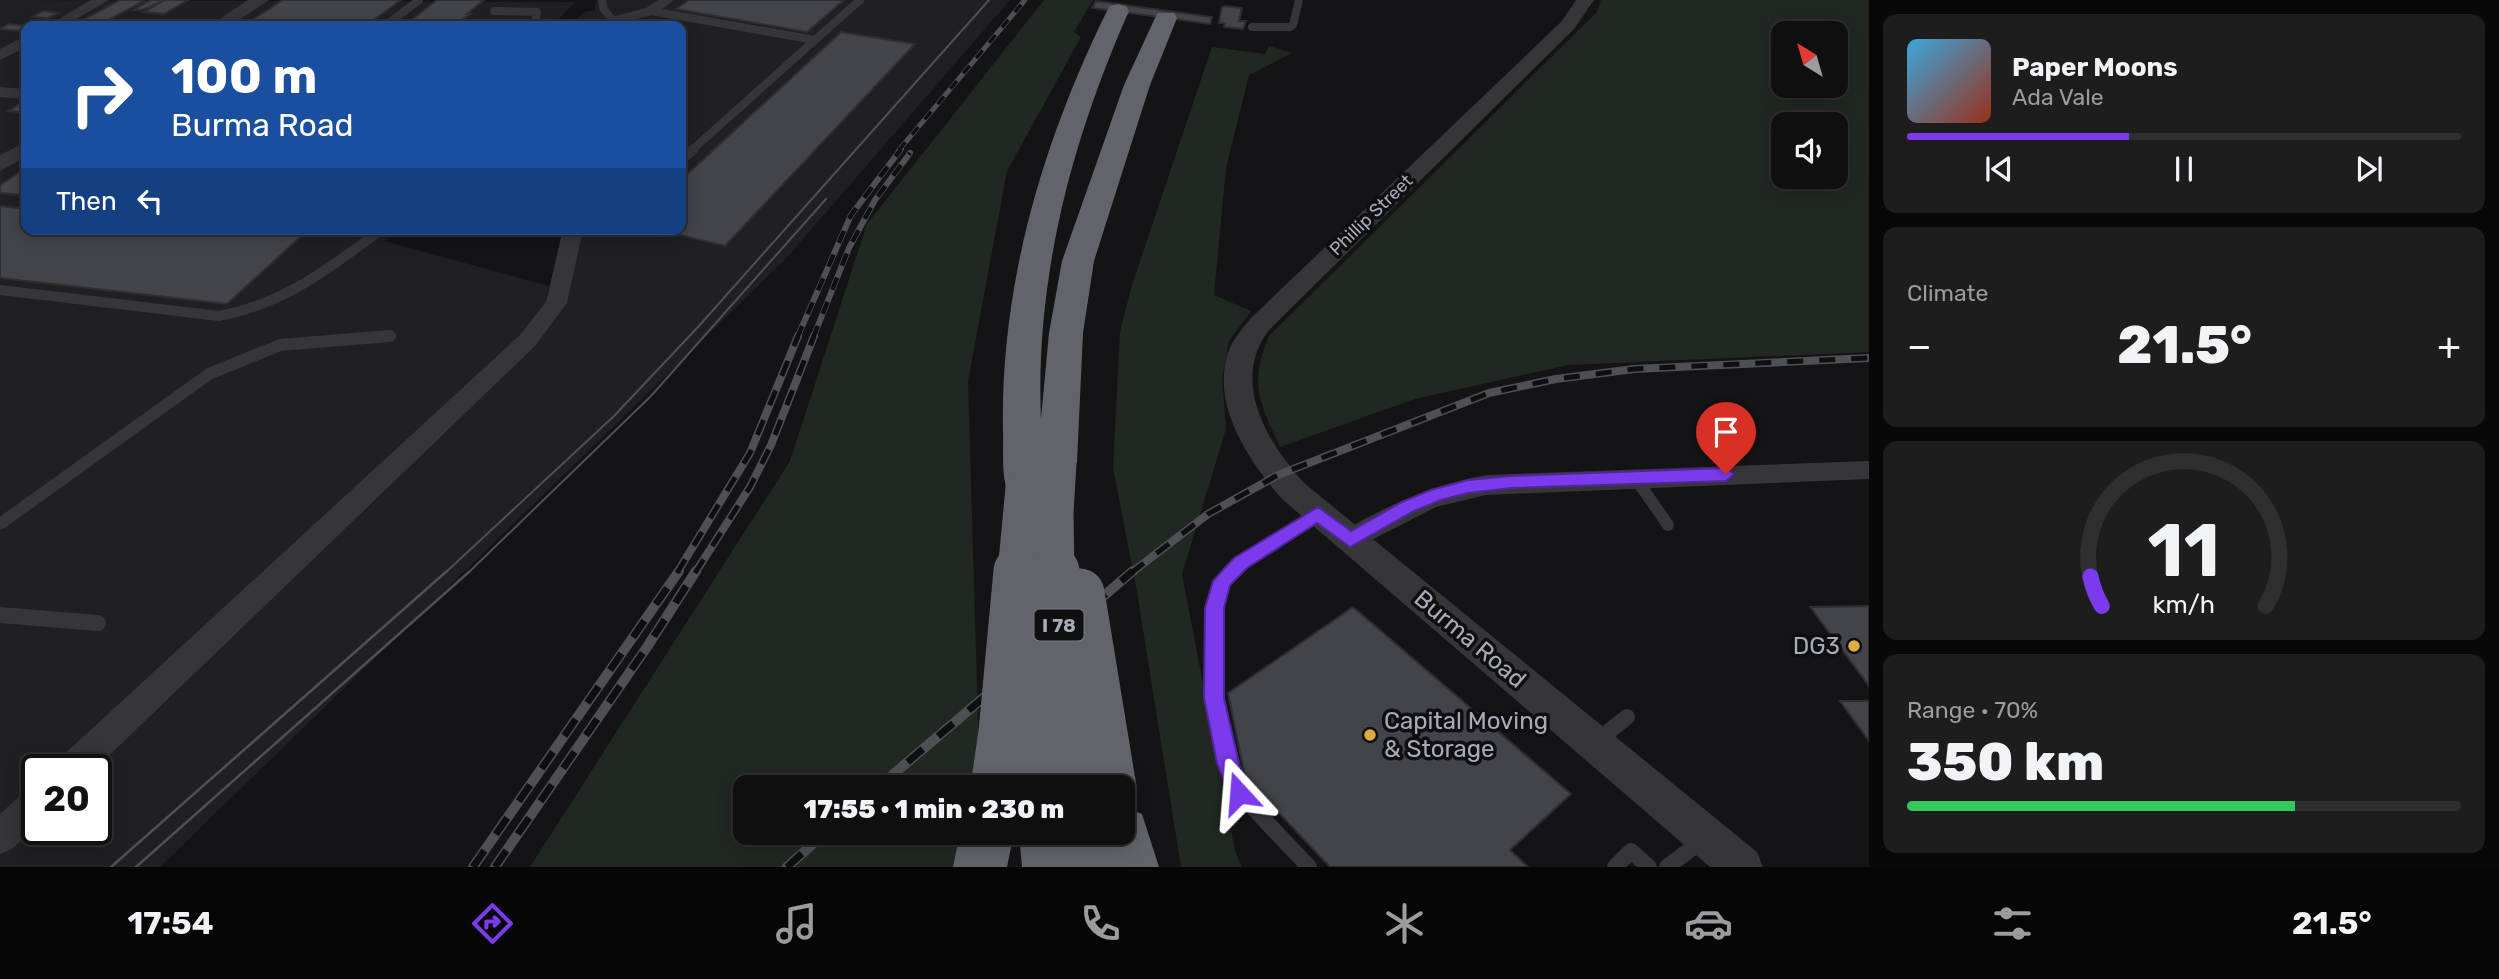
<!DOCTYPE html>
<meta charset="utf-8">
<style>
:root{--surface:#0f0f10;--page:#1d1d1e;--text:#f1f3f6;--muted:#9b9c9f;--line:#2f2f30;--accent:#7c3aed}
body{margin:0;font-family:Rubik,sans-serif;background:var(--page);color:var(--text);height:100vh;display:flex;flex-direction:column;font-size:26px;white-space:nowrap}
*{box-sizing:border-box;margin:0}
p{font-size:23px;color:var(--muted)}
.icon{flex:none;width:38px;height:38px;fill:none;stroke:currentColor;stroke-width:2;stroke-linecap:round;stroke-linejoin:round}
.map{position:relative;flex:1;overflow:hidden}
.panel{display:flex;flex-direction:column;gap:14px;padding:14px;background:#080809;width:630px}
.panel>*{flex:none}
.guide{position:absolute;left:21px;top:21px;width:665px;height:214px;border-radius:14px;box-shadow:0 4px 18px #0003,0 0 0 2px var(--line);background:#1a4fa0;color:#fff;overflow:hidden}
.needle{width:46px;rotate:323deg}
.controls{position:absolute;left:1771px;top:21px;display:grid;gap:14px}
.controls a{display:grid;place-items:center;width:77px;height:77px;border-radius:14px;background:var(--surface);box-shadow:0 4px 18px #0003,0 0 0 2px var(--line);font-size:35px}
.speed{position:absolute;left:21px;top:754px;display:flex;gap:14px;font-size:35px;font-weight:700;text-align:center}
.speed>*{display:grid;place-content:center;width:91px;height:91px;border-radius:50%;background:var(--surface);box-shadow:0 4px 18px #0003,0 0 0 2px var(--line);line-height:1}
.speed .limit{border:4px solid #111;border-radius:10px;background:#fff;color:#111}
.pin{position:absolute;display:grid;place-items:center;width:60px;height:60px;color:#fff;margin:-72px -30px;border-radius:50% 50% 50% 0;rotate:-45deg;box-shadow:0 0 7px #0007}
.pin .icon{rotate:45deg}
.me{position:absolute;width:77px;margin:-38px;rotate:341deg;stroke-linejoin:round;filter:drop-shadow(0 0 5px #0008)}
.turn{display:flex;align-items:center;gap:24px;height:147px;padding:0 35px;font-size:32px}
.turn .icon{width:91px;height:91px;stroke-width:2.5}
.turn b{display:block;font-size:49px;line-height:60px}
.then{display:flex;align-items:center;height:66px;padding:0 35px;background:#0003;gap:14px;font-size:26px}
.big{font-size:52px;font-weight:800;line-height:1.1}
.panel .tile{flex:1;display:flex;flex-direction:column;justify-content:center;gap:10px;min-width:0;padding:0 24px;border-radius:14px;background:var(--page)}
.panel .dial{align-items:center;gap:0}
.dial svg{height:182px;overflow:visible;fill:none;stroke:var(--line);stroke-width:7;stroke-linecap:round;text-anchor:middle}
.dial text{fill:var(--text);stroke:none}
.song{display:flex;align-items:center;gap:21px}
.cover{width:84px;height:84px;border-radius:10px;background:linear-gradient(135deg,hsl(200 70% 55%),hsl(10 70% 35%))}
.played{height:7px;border-radius:4px;background:linear-gradient(90deg,var(--accent) 40%,var(--line) 40%)}
.keys{display:flex;justify-content:space-around;direction:ltr}
.heat{display:flex;justify-content:space-between;align-items:center;font-size:38px;direction:ltr}
.charge{height:10px;border-radius:5px;background:linear-gradient(90deg,#34c759 70%,var(--line) 0)}
.trip{position:absolute;left:733px;top:775px;width:402px;height:70px;border-radius:14px;background:var(--surface);box-shadow:0 4px 18px #0003,0 0 0 2px var(--line);font-weight:800;line-height:70px;text-align:center}
.tab-bar{display:flex;height:112px;justify-content:space-around;align-items:center;background:#060606;color:var(--muted)}
.tab-bar .icon{width:49px;height:49px}
.tab-bar .current{color:var(--accent)}
.tab-bar b{font-size:32px;color:var(--text)}
main{display:flex;flex:1;min-height:0}
.map>svg:first-child{display:block}
.built{fill:#202023}
.green{fill:#212822;fill-rule:evenodd}
.building{fill:#434449;stroke:#2e2e31;stroke-width:2}
.lines{fill:none;stroke-linecap:round;stroke-linejoin:round}
.service-far3{stroke:#36363a;stroke-width:8}
.service-far2{stroke:#36363a;stroke-width:10}
.service-far1{stroke:#36363a;stroke-width:12}
.service{stroke:#36363a;stroke-width:16}
.minor{fill:#36363a;fill-rule:evenodd}
.tertiary{fill:#36363a;fill-rule:evenodd}
.motorway{fill:#62646b;fill-rule:evenodd}
.tram-far1{stroke:#4f5055;stroke-width:2}
.tram{stroke:#4f5055;stroke-width:2.5}
.rail-far3-casing{stroke:#4f5055;stroke-width:5}
.rail-far2-casing{stroke:#4f5055;stroke-width:6}
.rail-far1-casing{stroke:#4f5055;stroke-width:8}
.rail-casing{stroke:#4f5055;stroke-width:10}
.rail-far3{stroke:#0f0f11;stroke-width:3.5;stroke-dasharray:10;stroke-linecap:butt}
.rail-far2{stroke:#0f0f11;stroke-width:4.5;stroke-dasharray:13;stroke-linecap:butt}
.rail-far1{stroke:#0f0f11;stroke-width:5;stroke-dasharray:16;stroke-linecap:butt}
.rail{stroke:#0f0f11;stroke-width:7;stroke-dasharray:20;stroke-linecap:butt}
.motorway-bridge-far1{stroke:#62646b;stroke-width:39}
.motorway-bridge{stroke:#62646b;stroke-width:49}
.route{fill:#7c3aed;stroke:#51269a;stroke-width:2}
.poi-dot{fill:#dfa943;stroke:#0f0f11;stroke-width:2.5}
.labels{text-anchor:middle;stroke-width:7;stroke-linejoin:round;paint-order:stroke}
.far-street-label{font-size:18px;fill:#a7abb5;stroke:#0f0f11}
.shield{fill:#0f0f11;stroke:#797c84;stroke-width:2}
.shield-label{font-size:19px;font-weight:bold;fill:#a7abb5}
.near-street-label{font-size:24px;fill:#a7abb5;stroke:#0f0f11}
.near-poi-label{font-size:24px;fill:#a7abb5;stroke:#0f0f11;text-anchor:end}
</style>
<main>
<div class="map">
<svg width="1869" height="867" viewBox="0 0 1869 867">
<rect width="100%" height="100%" fill="#141416"/>
<path class="built" d="M0 0 576 2 551 26H26V229H401L384 241 549 286 545 300 553 282 564 229H681V26H569L584 12 595 10 596 0H1010L784 261 160 867H0V850L37 814V830H96V770H82L529 330 57 770H37V788L0 823Z"/>
<path class="green" d="M1044 0H1093L1074 32 1081 37 1007 171 968 381 980 787 746 788V833H981L982 867H530L790 461 867 224Z
M1601 0H1869V352L1568 365 1415 399 1280 447C1259 402 1249 384 1269 336L1597 12ZM1783 33H1836V86H1783ZM1836 124V177H1783V124Z
M1269 46 1292 53 1249 75 1226 168 1214 295 1251 311 1229 341 1222 378 1226 429 1182 574 1235 851 1242 867H1181L1136 586 1113 468 1120 332 1132 285 1212 47 1265 54Z"/>
<path class="building" d="M120 0H145L98 26H71Z
M151 0H165L142 10H133Z
M165 0H188L164 14 144 12Z
M283 0H401L371 22 343 20 335 26 247 23Z
M437 0H484L467 14H471L452 26H403Z
M689 0H844L807 32 676 9Z
M1096 1 1212 17 1210 24 1092 8Z
M1225 6 1242 8 1239 21H1246L1243 29 1224 27 1225 23H1219L1222 7Z
M43 11 59 13 48 18 32 17Z
M512 21 521 22 518 25H522L470 26H479L483 22 509 24Z
M8 24 27 26 18 31 0 29Z
M841 32 915 44 725 246 656 229H681V180Z
M23 102H26V113L8 111Z
M26 168V195L0 193V185Z
M0 206 26 209V229H309L227 304 0 278Z
M1869 606V686L1810 607Z
M1353 607 1571 794 1510 850 1528 867H1330L1245 777 1228 693Z
M1840 701H1869V741Z"/>
<g class="lines">
<path class="service-far3" d="M602 0 603 8 613 21
M494 11 537 12 534 26
M651 11 815 40 860 0
M385 26 419 0
M1252 27H1290L1293 25 1299 0
M692 150 815 40"/>
<path class="service-far2" d="M681 160 694 149
M0 290 219 316C284 304 330 268 382 229
M369 338 390 336"/>
<path class="service-far1" d="M1636 479 1668 525
M0 524 209 374 280 345 390 336
M1229 573 1266 545 1318 514"/>
<path class="service" d="M1231 571 1219 588 1214 615 1216 695 1225 755 1239 793 1309 867
M0 615 98 623
M1597 741 1627 717
M1615 867 1631 851 1649 867
M1667 867 1703 840"/>
<path class="minor" d="M91 0H109L64 26H47Z
M658 0H674L656 14 621 23 622 26H608V18L646 8Z
M26 36V47L0 60V49Z
M0 87 26 89V99L0 97Z
M563 229H583L567 303 535 346 94 770H55L59 759 519 336 546 302Z
M1869 461V479L1486 495 1436 507 1350 551 1340 547 1336 540 1340 533C1387 505 1433 485 1486 475Z
M37 786V825L12 849 0 854V814L25 791Z"/>
<path class="tertiary" d="M248 0H269L230 26H209Z
M1576 0H1594L1574 29 1269 330C1230 381 1267 442 1304 483L1757 852 1763 867H1710L1282 499C1249 461 1209 403 1229 350 1234 338 1243 328 1251 318L1562 21Z
M26 142V157L0 171V155Z"/>
<path class="motorway" d="M1118 4 1126 6 1129 11C1072 139 1035 278 1041 419L1049 333 1062 261 1124 85 1155 18 1158 13H1174L1177 18 1150 85 1094 261 1083 333 1077 462 1071 472 1057 476 1044 473 1045 488 1039 499 1025 503 1011 499C1000 480 1004 453 1003 431 1000 285 1043 141 1107 11L1110 6Z
M1124 807 1142 814 1159 867H1022L1019 833H1124Z
M960 833H1014L1007 867H953Z"/>
<path class="tram-far1" d="M445 573 614 416 698 327 989 0
M468 573 651 396 826 199"/>
<path class="tram" d="M111 867 447 571
M136 867 470 571"/>
<defs>
<path id="rail-far3" d="M899 150 1025 0"/>
<path id="rail-far2" d="M797 338 851 215 901 149
M813 338 849 248 875 200 910 153"/>
<path id="rail-far1" d="M677 573 750 453 798 336
M695 573 750 487 771 445 814 336
M1131 573 1208 514 1278 475 1489 393 1556 379 1634 369 1869 358"/>
<path id="rail" d="M877 788 1133 571
M473 867 679 571
M495 867 647 647 696 571
M787 867 825 833"/>
</defs>
<use href="#rail-far3" class="rail-far3-casing"/>
<use href="#rail-far2" class="rail-far2-casing"/>
<use href="#rail-far1" class="rail-far1-casing"/>
<use href="#rail" class="rail-casing"/>
<use href="#rail-far3" class="rail-far3"/>
<use href="#rail-far2" class="rail-far2"/>
<use href="#rail-far1" class="rail-far1"/>
<use href="#rail" class="rail"/>
<path class="motorway-bridge-far1" d="M1017 573 1025 488
M1055 573 1054 513 1057 462"/>
<path class="motorway-bridge" d="M1055 571 1069 726 1078 788
M1080 593 1112 788
M1030 637 1042 788
M995 788 1003 732 1018 571"/>
</g>
<path class="route" d="M1726 468 1734 474 1726 481 1511 488 1468 493 1441 500 1414 511 1350 547 1317 523 1247 568 1230 585 1224 608V698L1239 763 1250 793 1246 800 1239 803 1231 800 1217 763 1204 698 1205 608 1213 581 1234 558 1318 507 1351 531 1402 502 1431 490 1468 480 1511 476Z"/>
<g class="poi-dot">
<circle cx="1854" cy="646" r="7"/>
<circle cx="1370" cy="735" r="7"/>
</g>
<g class="labels">
<g class="far-street-label">
<text transform="translate(1371 215) rotate(-44)" y="6">Phillip Street</text>
</g>
<rect class="shield" x="1034.5" y="609.5" width="49" height="31" rx="5"/>
<g class="shield-label">
<text x="1059" y="632">I 78</text>
</g>
<g class="near-street-label">
<text transform="translate(1470 639) rotate(40)" y="8">Burma Road</text>
</g>
<g class="near-poi-label">
<text x="1840" y="654">DG3</text>
<text x="1384" y="729" text-anchor="start">Capital Moving<tspan x="1384" dy="28">&amp; Storage</tspan></text>
</g>
</g>
</svg>
<div class="controls">
<a><svg class="needle" viewBox="-14 -14 28 28"><path d="M0-13l5 13h-10z" fill="#e53935"/><path d="M0 13l5-13h-10z" fill="#9b9c9f"/></svg></a>
<a><svg class="icon" aria-label="sound" viewBox="0 0 24 24"><path d="M4 9h4l5-4v14l-5-4H4zM17 9q2 3 0 6"/></svg></a>
</div>
<div class="speed"><div class="limit">20</div></div>
<div class="pin" style="left:1726px;top:474px;background:#d93025"><svg class="icon" aria-label="arrive" viewBox="0 0 24 24"><path d="M6 21V4h12l-3 4 3 4H6"/></svg></div>
<svg class="me" style="left:1239px;top:793px" viewBox="-20 -20 40 40"><path d="M0-17L14 15 0 8-14 15z" fill="#7c3aed" stroke="#fff" stroke-width="4"/></svg>
<div class="trip">17:55 · 1 min · 230 m</div>
<div class="guide">
<div class="turn"><svg class="icon" aria-label="right" viewBox="0 0 24 24"><path d="M7 20v-9h11M14 6l5 5-5 5"/></svg><div><b>100 m</b>Burma Road</div></div>
<div class="then">Then<svg class="icon" aria-label="left" viewBox="0 0 24 24"><path d="M17 20v-9H6M10 6l-5 5 5 5"/></svg></div>
</div>
</div>
<section class="panel">
<div class="tile">
<div class="song"><i class="cover"></i><div><b>Paper Moons</b><p>Ada Vale</p></div></div>
<div class="played"></div>
<div class="keys"><svg class="icon" aria-label="previous" viewBox="0 0 24 24"><path d="M18 5L8 12l10 7zM5 5v14"/></svg><svg class="icon" aria-label="pause" viewBox="0 0 24 24"><path d="M8 5v14M16 5v14"/></svg><svg class="icon" aria-label="next" viewBox="0 0 24 24"><path d="M6 5l10 7-10 7zM19 5v14"/></svg></div>
</div>
<div class="tile"><p>Climate</p>
<div class="heat"><a>−</a><b class="big">21.5°</b><a>+</a></div>
</div>
<div class="tile dial"><svg viewBox="0 0 100 80">
<path d="M14 69A42 42 0 1 1 86 69"/>
<path d="M14 69A42 42 0 0 1 9 56" stroke="#7c3aed"/>
<text x="50" y="56" font-size="32" font-weight="700">11</text>
<text x="50" y="72" font-size="11">km/h</text>
</svg></div>
<div class="tile"><p>Range · 70%</p><b class="big">350 km</b><div class="charge"></div></div>
</section>
</main>
<nav class="tab-bar">
<b>17:54</b>
<svg class="icon current" aria-label="directions" viewBox="0 0 24 24"><path d="M12 3l9 9-9 9-9-9zM9 14v-3h6M13 9l2 2-2 2"/></svg>
<svg class="icon" aria-label="music" viewBox="0 0 24 24"><path d="M9 18V5l10-2v13"/><circle cx="6" cy="18" r="3"/><circle cx="16" cy="16" r="3"/></svg>
<svg class="icon" aria-label="phone" viewBox="0 0 24 24"><path d="M5 4h4l2 5-3 2q2 4 5 5l2-3 5 2v4C11 20 4 13 5 4z"/></svg>
<svg class="icon" aria-label="climate" viewBox="0 0 24 24"><path d="M12 3v18M4 7l16 10M4 17L20 7"/></svg>
<svg class="icon" aria-label="car" viewBox="0 0 24 24"><path d="M5 17H2v-5l4-1 3-4h7l3 4 3 1v5h-3M9 17h6M6 11h13"/><circle cx="7" cy="17" r="2"/><circle cx="17" cy="17" r="2"/></svg>
<svg class="icon" aria-label="filters" viewBox="0 0 24 24"><path d="M4 7h16M4 17h16"/><circle cx="9" cy="7" r="2"/><circle cx="15" cy="17" r="2"/></svg>
<b>21.5°</b>
</nav>
